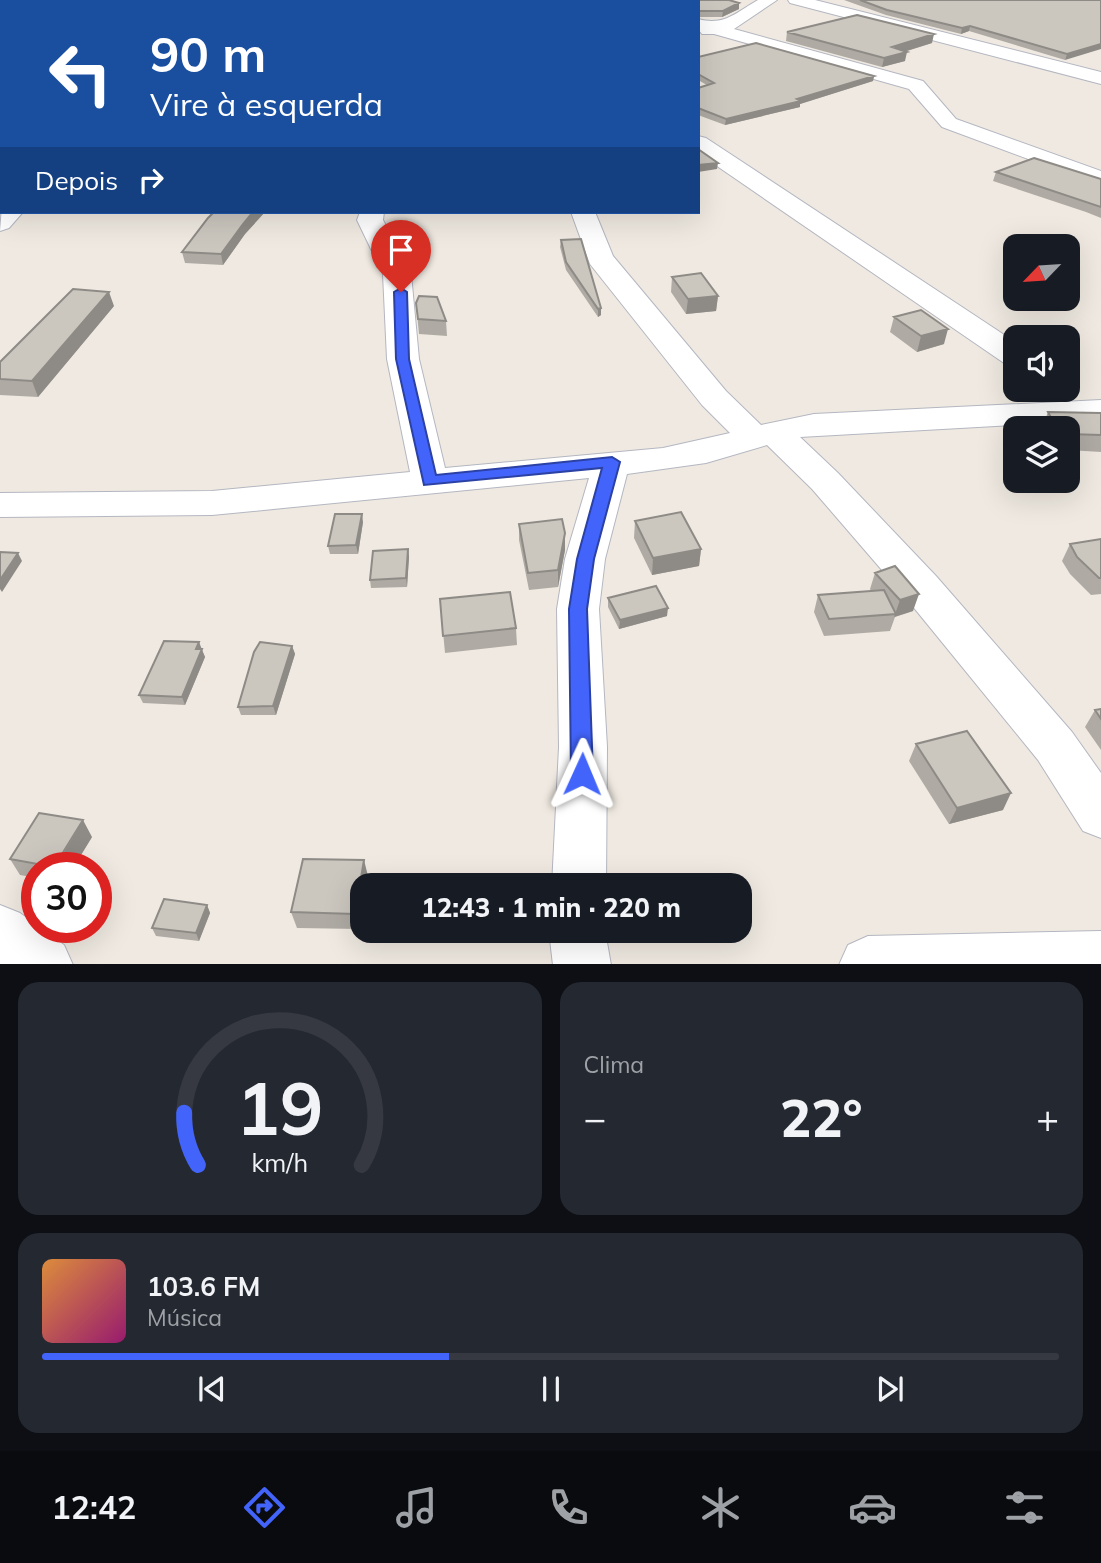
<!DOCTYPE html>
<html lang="pt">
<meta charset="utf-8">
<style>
:root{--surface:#171b24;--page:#242831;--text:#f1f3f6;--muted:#9ea1a6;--line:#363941;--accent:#4264fb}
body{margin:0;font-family:Mulish,sans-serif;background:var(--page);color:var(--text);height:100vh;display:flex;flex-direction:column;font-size:26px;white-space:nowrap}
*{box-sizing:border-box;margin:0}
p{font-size:23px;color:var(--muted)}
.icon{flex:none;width:38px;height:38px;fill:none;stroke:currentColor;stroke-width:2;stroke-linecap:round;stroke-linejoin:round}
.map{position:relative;height:964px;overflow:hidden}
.panel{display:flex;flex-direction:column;gap:18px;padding:18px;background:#0d0f14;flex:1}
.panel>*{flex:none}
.banner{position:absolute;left:0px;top:0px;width:700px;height:214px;box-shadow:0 7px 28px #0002;background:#1a4fa0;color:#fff;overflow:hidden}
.needle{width:46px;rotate:245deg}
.tools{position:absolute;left:1003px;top:234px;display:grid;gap:14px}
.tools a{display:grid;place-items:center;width:77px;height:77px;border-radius:14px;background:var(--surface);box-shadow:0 7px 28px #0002;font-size:35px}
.speed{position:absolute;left:21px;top:852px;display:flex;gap:14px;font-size:35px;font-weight:700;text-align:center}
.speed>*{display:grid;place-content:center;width:91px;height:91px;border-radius:50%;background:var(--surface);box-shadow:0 7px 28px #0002;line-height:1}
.speed .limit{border:10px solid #d22;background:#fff;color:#111}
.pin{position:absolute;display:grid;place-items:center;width:60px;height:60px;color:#fff;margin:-72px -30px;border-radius:50% 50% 50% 0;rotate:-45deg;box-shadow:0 0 7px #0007}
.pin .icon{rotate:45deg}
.me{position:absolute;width:77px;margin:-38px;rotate:1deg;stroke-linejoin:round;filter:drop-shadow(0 0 5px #0008)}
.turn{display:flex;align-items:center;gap:24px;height:147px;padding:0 35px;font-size:32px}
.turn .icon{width:91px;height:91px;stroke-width:2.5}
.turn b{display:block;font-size:49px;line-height:60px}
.then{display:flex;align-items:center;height:66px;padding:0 35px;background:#0003;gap:14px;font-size:26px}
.big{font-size:52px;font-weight:800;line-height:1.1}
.panel .card{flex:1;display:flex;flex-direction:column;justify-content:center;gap:10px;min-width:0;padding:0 24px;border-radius:21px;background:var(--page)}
.panel .dial{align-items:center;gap:0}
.dial svg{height:182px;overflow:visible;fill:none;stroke:var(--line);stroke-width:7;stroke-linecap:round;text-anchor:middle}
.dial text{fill:var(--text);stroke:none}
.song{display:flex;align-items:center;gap:21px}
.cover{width:84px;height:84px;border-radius:10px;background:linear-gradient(135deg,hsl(30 70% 55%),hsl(320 70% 35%))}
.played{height:7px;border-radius:4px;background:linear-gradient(90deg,var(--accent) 40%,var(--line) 40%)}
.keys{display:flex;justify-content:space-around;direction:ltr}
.heat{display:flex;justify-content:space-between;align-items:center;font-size:38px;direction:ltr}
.panel .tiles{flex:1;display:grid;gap:18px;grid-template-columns:1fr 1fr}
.card:last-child{grid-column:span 2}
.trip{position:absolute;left:350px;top:873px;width:402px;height:70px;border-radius:21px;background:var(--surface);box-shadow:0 7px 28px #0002;font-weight:800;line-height:70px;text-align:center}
.dock{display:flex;height:112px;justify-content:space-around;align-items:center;background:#090b0e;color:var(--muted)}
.dock .icon{width:49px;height:49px}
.dock .current{color:var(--accent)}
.dock b{font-size:32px;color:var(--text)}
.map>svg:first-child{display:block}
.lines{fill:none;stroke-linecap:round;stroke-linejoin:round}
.minor-casing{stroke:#b4b7c1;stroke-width:2}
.minor{fill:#fff;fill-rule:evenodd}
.wall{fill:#afaba4}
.shaded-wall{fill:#8e8b86}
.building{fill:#cbc7bf;stroke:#8e8b86;stroke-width:2}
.route{fill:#4264fb;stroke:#2b41a3;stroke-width:2}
</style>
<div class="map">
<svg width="1101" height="965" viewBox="0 0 1101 965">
<rect width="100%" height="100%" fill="#efe9e1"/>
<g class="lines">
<defs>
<path id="minor" d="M758 0H777L734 29 923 81 956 119 1101 171V186L942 127 909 89 714 34H702L698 29V19C725 26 735 13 758 0Z
M788 0H815L1101 72V84L790 3Z
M0 44H2V54H0Z
M698 136 706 138 1015 342V365L1004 363 698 153Z
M2 207V212H23L9 228 0 231Z
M360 212H384L383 220 411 274 419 359 445 468 663 448 730 433 702 405 590 264 571 212H595L613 256 726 391 761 425 814 414 1101 400V420L800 437 838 473 936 576 1072 732 1101 773V838L1083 831 1038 760 906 598 812 489 767 445 706 463 627 474 605 559 599 609 607 747 606 886H552L559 747 557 609 565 559 589 478 212 515 0 517V493L212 491 410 472 387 359 383 274 357 220Z
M0 905 20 913 64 945 73 965H0Z
M549 931H605L611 965H553Z
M1101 931V965H839L848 945 868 936Z"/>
</defs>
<use href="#minor" class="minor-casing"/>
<use href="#minor" class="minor"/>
</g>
<path class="wall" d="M844 0H1101L1065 60 969 31 961 34 886 15Z
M698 2 739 3V9L722 17H698Z
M787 32 932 43 904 52 905 61 882 67 786 41Z
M698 57 874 76 873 81 800 104V107L725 125 698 115V88L707 85 698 80Z
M996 172 1101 179V218L1086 212 993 181Z
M214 212H265L245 234 223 265 185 263 182 252Z
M561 240 601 308V315L598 317 566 270 560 247Z
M672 277 718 296 716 311 686 314 671 292Z
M416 303 446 321 447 336 419 334Z
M114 306 38 397 0 395V362Z
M894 317 944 344 917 352 890 332Z
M1048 412 1101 413V452L1068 450V429L1042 428Z
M635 521 701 549 699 566 652 575 634 538Z
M363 522 358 554H330L328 546Z
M519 524 565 550 558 587 529 590 519 540Z
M1101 539V594L1091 595 1070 574 1062 561 1070 544Z
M408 549 409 557 407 587 371 588 370 580Z
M875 573 913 611 895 617 890 631 824 636 814 612 818 595 871 591 870 589Z
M608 598 667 616 619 629 608 607Z
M440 599 516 628 517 645 445 653Z
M292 646 295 654 276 715H241L238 707Z
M201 649 205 657 185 705 143 703 139 695Z
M1101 709V750L1085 727 1095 710Z
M916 744 1003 810 949 824 909 761Z
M92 837 73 868H37V878L20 875 10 859Z
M368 876 366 886H362L359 929 297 928 291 912Z
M207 905 210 913 199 941 156 936 152 928Z"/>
<path class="shaded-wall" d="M739 3V9L722 17 723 11Z
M970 26 969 31 961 34 962 28Z
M934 34 932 43 890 56 892 47Z
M1101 44V49L1065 60 1067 54Z
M907 52 905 61 882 67 884 58Z
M874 76 873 81 800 104V107L725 125 726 119 797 99Z
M718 163 717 169 698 172V165Z
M253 212H265L245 234 223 265 221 254 243 224Z
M109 292 114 306 38 397 32 381Z
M718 296 716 311 686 314 688 299Z
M601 308V315L598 317V309Z
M948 329 944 344 917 352 921 336Z
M362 514 363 522 358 554 356 545Z
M565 533V550L558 587V570Z
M408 549 409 557 407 587 406 578Z
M701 549 699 566 652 575 653 558Z
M18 553 22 561 2 592 0 589V580Z
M919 594 913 611 894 617 900 600Z
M668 608 667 616 619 629 620 620Z
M199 642 205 657 185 705 182 697Z
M292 646 295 654 276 715 273 706Z
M1011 793 1003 810 949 824 957 808Z
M83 820 92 837 73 868H55Z
M364 860 368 876 366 886H362V909L359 929 355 914Z
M207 905 210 913 199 941 196 933Z"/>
<path class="building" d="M67 0H144L141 2H68Z
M175 0H729L739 3 723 11H698V2H174Z
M860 0H1101V44L1067 54 970 26 962 28 887 10Z
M857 15 934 34 892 47 907 52 884 58 787 32Z
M756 43 874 76 797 99 801 101 726 119 698 108V88L714 83 698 74V57Z
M698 149 718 163 698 165Z
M1034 158 1101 179V207L996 172Z
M214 212H253L243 224 221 254 182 252 208 218Z
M581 239 601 308 598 309 566 262 561 240Z
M701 273 718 296 688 299 672 277Z
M73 289 109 292 32 381 0 379V362Z
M419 296 437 297 446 321 418 319 416 303Z
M921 310 948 329 921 336 894 317Z
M1048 412 1101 413V435L1068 434V429H1057Z
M681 512 701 549 653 558 635 521Z
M335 514H362L356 545 328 546Z
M562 519 565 533 558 570 528 573 519 524Z
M1101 539V578H1099L1077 557 1070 544Z
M408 549 406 578 370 580 373 551Z
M0 552 18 553 0 580Z
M895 566 919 594 900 600 875 573Z
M656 586 668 608 620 620 608 598Z
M884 590 896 614 829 619 818 595Z
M510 592 516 628 443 636 440 599Z
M164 641 199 642 196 649H202L182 697 139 695Z
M260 642 292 646 273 706 238 707 254 652Z
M1101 709V719L1095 710Z
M967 731 1011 793 957 808 916 744Z
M39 813 83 820 54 867 10 859Z
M303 859 364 860 355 914 291 912Z
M164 899 207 905 196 933 152 928Z"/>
<path class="route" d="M401 288 407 292 409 359 436 475 612 457 620 462 594 559 587 609 593 774 590 780 582 783 574 780 571 774 569 609 577 559 602 468 424 485 396 359 394 292Z"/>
</svg>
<div class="tools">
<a><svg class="needle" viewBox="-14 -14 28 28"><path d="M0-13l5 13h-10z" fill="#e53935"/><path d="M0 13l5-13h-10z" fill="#9ea1a6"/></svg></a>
<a><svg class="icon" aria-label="sound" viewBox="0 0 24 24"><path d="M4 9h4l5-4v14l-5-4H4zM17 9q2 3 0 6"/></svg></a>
<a><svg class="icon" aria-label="layers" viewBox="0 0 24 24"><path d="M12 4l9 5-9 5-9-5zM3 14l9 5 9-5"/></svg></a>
</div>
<div class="speed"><div class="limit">30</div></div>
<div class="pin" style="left:401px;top:292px;background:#d93025"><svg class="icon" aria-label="arrive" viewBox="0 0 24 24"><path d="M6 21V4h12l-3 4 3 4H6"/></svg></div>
<svg class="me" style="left:582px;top:774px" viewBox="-20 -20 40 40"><path d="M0-17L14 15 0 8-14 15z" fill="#4264fb" stroke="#fff" stroke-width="4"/></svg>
<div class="trip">12:43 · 1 min · 220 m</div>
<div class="banner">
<div class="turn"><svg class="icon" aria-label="left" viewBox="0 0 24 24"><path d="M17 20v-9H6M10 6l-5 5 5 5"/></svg><div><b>90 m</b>Vire à esquerda</div></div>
<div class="then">Depois<svg class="icon" aria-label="right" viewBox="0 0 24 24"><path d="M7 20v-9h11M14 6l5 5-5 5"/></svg></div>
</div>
</div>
<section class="panel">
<div class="tiles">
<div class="card dial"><svg viewBox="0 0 100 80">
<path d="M14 69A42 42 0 1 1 86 69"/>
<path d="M14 69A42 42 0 0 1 8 46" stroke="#4264fb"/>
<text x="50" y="56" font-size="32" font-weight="700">19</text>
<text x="50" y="72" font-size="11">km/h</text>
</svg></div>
<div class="card"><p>Clima</p>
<div class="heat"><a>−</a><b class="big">22°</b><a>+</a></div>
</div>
<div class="card">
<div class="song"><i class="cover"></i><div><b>103.6 FM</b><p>Música</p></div></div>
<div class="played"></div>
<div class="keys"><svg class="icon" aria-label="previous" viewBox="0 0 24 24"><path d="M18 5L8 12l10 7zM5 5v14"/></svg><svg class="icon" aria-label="pause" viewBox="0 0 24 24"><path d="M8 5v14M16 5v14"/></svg><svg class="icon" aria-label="next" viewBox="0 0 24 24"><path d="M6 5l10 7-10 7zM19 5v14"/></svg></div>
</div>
</div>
</section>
<nav class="dock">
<b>12:42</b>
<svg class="icon current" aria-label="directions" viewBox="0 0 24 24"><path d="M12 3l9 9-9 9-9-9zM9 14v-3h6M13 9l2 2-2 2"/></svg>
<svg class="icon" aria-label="music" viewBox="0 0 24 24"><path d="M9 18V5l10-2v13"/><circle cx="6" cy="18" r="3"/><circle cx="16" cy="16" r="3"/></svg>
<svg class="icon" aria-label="phone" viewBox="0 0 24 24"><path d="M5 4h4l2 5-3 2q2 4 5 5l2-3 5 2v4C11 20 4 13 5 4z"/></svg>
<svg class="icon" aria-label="climate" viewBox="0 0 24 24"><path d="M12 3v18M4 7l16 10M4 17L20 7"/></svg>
<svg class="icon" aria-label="car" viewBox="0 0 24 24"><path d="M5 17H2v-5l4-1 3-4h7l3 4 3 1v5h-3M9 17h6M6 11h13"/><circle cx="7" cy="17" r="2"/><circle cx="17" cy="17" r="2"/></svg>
<svg class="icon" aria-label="filters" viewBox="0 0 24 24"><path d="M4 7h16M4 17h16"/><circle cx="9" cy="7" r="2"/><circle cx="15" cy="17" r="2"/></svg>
</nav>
